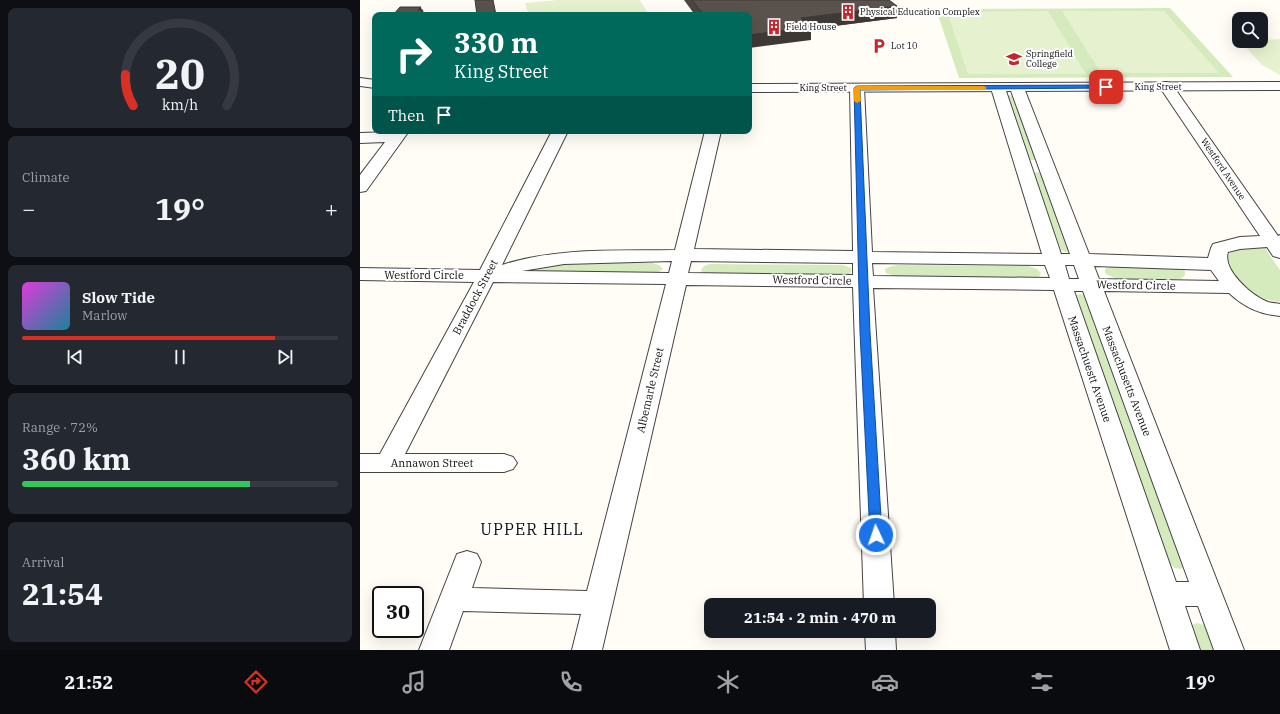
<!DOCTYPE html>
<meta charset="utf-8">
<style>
:root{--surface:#171b24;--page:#242831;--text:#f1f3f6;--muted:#9ea1a6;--line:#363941;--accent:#d93025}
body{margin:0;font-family:"IBM Plex Serif",serif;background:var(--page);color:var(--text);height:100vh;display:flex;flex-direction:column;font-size:15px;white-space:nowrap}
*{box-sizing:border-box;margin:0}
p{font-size:13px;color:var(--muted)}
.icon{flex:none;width:22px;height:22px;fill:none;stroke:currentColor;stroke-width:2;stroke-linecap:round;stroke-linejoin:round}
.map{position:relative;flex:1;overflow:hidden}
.details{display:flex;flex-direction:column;gap:8px;padding:8px;background:#0d0f14;width:360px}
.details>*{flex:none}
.banner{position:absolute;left:12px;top:12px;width:380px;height:122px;border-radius:8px;box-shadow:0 4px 16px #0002;background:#00695c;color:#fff;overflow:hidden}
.tools{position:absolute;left:872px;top:12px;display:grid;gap:8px}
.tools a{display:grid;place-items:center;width:36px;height:36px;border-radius:8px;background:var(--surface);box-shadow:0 4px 16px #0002;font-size:20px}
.speed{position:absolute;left:12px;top:586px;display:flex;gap:8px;font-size:20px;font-weight:700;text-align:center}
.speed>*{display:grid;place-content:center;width:52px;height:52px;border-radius:50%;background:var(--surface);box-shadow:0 4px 16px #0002;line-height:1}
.speed .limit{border:2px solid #111;border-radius:6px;background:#fff;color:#111}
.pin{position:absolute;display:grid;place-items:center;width:34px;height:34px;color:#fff;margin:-17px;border-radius:8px;box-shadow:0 2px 6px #0006}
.me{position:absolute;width:44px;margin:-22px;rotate:357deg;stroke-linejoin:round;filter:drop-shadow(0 0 3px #0008)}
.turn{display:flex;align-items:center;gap:14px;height:84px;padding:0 16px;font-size:18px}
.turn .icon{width:52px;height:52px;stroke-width:2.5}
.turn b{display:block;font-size:28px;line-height:34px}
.then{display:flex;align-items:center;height:38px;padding:0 16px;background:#0003;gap:8px;font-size:15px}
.big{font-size:30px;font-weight:700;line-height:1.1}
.details .tile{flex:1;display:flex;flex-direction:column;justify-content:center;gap:6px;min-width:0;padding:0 14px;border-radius:8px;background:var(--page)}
.details .dial{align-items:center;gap:0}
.dial svg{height:104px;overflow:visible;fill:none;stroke:var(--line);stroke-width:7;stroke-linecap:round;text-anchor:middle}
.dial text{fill:var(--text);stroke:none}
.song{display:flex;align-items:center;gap:12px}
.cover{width:48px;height:48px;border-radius:6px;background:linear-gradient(135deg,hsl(300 70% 55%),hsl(190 70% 35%))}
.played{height:4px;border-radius:2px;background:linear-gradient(90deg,var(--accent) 80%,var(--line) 80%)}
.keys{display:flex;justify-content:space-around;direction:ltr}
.heat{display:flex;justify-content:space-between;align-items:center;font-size:22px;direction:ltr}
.charge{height:6px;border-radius:3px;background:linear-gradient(90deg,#34c759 72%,var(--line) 0)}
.trip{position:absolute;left:344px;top:598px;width:232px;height:40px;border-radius:8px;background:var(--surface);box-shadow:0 4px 16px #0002;font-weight:700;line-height:40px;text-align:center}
.tab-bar{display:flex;height:64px;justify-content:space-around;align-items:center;background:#090b0e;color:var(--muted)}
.tab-bar .icon{width:28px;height:28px}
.tab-bar .active{color:var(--accent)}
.tab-bar b{font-size:18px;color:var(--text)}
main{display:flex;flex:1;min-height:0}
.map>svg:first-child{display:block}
.green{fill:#d5ebbd}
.pitch{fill:#e6f2cf}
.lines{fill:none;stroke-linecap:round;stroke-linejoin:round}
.minor-casing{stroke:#444;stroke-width:2}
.tertiary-casing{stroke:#444;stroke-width:2}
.minor{fill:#fff;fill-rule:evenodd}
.tertiary{fill:#fff;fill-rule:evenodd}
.wall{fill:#4d4742}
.shaded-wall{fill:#3f3936}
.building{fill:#5a524d;stroke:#3f3936}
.route{fill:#1a73e8;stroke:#114b97}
.slow{fill:#f59e0b}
.labels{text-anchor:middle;stroke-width:4;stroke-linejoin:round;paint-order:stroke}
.far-poi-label{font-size:9px;fill:#111;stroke:#fff;text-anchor:start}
.far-street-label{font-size:9px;fill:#111;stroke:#fff}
.street-label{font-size:11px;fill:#111;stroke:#fff}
.near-quarter-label{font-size:16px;letter-spacing:1px;fill:#111;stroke:#fff}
</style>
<main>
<section class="details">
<div class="tile dial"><svg viewBox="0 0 100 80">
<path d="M14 69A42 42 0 1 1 86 69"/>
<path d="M14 69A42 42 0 0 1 8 45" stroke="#d93025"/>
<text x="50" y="56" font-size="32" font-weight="700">20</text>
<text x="50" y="72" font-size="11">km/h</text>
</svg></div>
<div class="tile"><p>Climate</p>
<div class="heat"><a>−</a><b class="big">19°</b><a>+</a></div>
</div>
<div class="tile">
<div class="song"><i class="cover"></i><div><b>Slow Tide</b><p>Marlow</p></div></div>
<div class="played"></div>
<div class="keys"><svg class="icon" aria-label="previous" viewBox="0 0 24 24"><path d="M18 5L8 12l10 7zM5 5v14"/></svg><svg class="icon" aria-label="pause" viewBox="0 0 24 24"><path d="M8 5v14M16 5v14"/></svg><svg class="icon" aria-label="next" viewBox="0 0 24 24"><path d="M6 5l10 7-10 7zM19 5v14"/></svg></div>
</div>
<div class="tile"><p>Range · 72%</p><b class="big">360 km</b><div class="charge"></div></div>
<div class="tile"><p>Arrival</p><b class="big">21:54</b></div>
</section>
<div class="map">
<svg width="920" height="650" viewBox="0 0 920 650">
<rect width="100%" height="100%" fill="#fffdf5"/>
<path class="green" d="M810 8 873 77 599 78 576 9Z
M648 95 653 96 677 160H668L646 96Z
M677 172 681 173 709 251 706 252 701 250 673 173Z
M904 247 920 270V302C905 300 865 289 855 277 853 275 853 271 851 268 869 250 879 248 904 247Z
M207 263H292L299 265 303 269 297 273 225 275 151 270Z
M350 264 483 265 491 268V272L488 275 342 274 341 270 344 266Z
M537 265 668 266 677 269 681 273 679 277 670 278 538 277 526 273 525 269 529 267Z
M749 267H817L825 271V275L821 279C801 279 759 285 745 273V269Z
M720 294 724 295 728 299 824 567 821 569 815 568 810 564 716 295Z
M837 623 844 625 855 650H841L832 625Z"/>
<path class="pitch" d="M197 0H280L289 15H169L165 3Z
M688 11 726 74H608L587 12Z
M702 11H804L859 73H741Z
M920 39V75L902 65 881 42Z"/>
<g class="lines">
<defs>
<path id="minor" d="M806 82 811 83 918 236 920 235V258L913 256 907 247 880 249 868 252C862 270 892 296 908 302 912 303 916 303 920 304V316C899 314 884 307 869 293L744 291 884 650H854L838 606H825L840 650H810L694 290 513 288 534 605H504L493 287 326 285 242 650H212L221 614 103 611 89 650H59L97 554 107 551 117 554 121 562 112 588 227 591 306 284 133 282 45 454H144L153 457 157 463 153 469 144 472H0V454H20L114 282 0 280V268L120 270 192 131H208L142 265C197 247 258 251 315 250L345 131H361L334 249 493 251 490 88 492 85 497 84 502 85 504 88 512 252 682 254 631 88 633 85 638 84 643 85 645 88 701 254H710L650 88 652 85 657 84 662 85 664 88 729 254 848 258 851 248 853 244 880 237 900 236 799 86 801 83ZM312 261 309 273 162 271 204 264ZM331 261 493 263V275L328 273ZM512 263 685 265 690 278 513 276ZM705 265H714L719 279H709ZM734 266 851 270 859 281 739 279ZM714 291H723L829 582H816Z
M33 131H49L6 191 0 192V175L25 142 0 143V133L32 132Z
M505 631H535L536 650H506Z"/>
<path id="tertiary" d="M0 78 15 80V88L0 86Z
M920 82V90L389 92V84Z"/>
</defs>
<use href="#minor" class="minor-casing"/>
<use href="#tertiary" class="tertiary-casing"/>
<use href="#minor" class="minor"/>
<use href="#tertiary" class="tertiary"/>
</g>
<path class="wall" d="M324 0H529L537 18 451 29V40L389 15H335Z"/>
<path class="shaded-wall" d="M537 6V18L451 29V40L389 48V35L441 18Z
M61 7 62 11 63 10 64 15H58V10Z"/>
<path class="building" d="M115 0H133L136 15H117Z
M332 0H529L537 6 441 18 451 27 389 35V15H344Z
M40 7H61L58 10H63L58 15H33Z"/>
<path class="route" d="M746 85 749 86V88L500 90 510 332 522 535 520 538 516 540 512 538 510 535 500 332 494 88 497 86Z"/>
<path class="slow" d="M497 86H624L627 88 624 90H500L501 101 497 103 494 101V88Z"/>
<defs>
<symbol id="building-bare" viewBox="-9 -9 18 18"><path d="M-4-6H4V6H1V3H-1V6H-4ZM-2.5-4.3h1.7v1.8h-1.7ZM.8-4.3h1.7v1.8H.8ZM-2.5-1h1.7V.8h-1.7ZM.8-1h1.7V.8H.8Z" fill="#c4262e" stroke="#fff" stroke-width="2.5" paint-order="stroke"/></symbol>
<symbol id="parking-bare" viewBox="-9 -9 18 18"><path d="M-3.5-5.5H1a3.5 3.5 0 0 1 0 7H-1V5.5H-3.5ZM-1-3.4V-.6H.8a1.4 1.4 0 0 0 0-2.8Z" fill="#c4262e" stroke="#fff" stroke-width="2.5" paint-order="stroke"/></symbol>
<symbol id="university-bare" viewBox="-9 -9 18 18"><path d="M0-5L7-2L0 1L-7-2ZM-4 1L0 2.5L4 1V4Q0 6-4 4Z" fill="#c4262e" stroke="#fff" stroke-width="2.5" paint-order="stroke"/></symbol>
</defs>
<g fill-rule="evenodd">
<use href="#building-bare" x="477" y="1" width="22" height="22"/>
<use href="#building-bare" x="403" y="16" width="22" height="22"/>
<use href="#parking-bare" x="508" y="35" width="22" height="22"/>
<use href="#university-bare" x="643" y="48" width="22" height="22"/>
</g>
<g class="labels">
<g class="far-poi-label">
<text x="500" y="15">Physical Education Complex</text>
<text x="426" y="30">Field House</text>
<text x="531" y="49">Lot 10</text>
<text x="666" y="57">Springfield<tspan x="666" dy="10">College</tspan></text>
</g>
<g class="far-street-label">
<text x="798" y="90">King Street</text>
<text x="463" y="91">King Street</text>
<text transform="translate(863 169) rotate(56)" y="3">Westford Avenue</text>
</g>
<g class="street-label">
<text x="64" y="279">Westford Circle</text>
<text transform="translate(452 280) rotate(1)" y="4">Westford Circle</text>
<text transform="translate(776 285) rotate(1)" y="4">Westford Circle</text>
<text transform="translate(115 297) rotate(-62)" y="4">Braddock Street</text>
<text transform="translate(730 369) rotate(71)" y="4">Massachuestt Avenue</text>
<text transform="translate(767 381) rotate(69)" y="4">Massachusetts Avenue</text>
<text transform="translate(290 390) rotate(-77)" y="4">Albemarle Street</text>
<text x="72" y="467">Annawon Street</text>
</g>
<g class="near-quarter-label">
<text x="172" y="535">UPPER HILL</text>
</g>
</g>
</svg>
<div class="tools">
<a><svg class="icon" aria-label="search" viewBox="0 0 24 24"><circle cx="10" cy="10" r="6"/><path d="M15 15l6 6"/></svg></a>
</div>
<div class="speed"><div class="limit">30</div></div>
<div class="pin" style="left:746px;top:87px;background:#d93025"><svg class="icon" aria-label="arrive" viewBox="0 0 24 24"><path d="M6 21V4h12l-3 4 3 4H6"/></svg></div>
<svg class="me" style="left:516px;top:535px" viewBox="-20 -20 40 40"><circle r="17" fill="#1a73e8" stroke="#fff" stroke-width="3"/><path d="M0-11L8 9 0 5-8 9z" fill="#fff"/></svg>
<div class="trip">21:54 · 2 min · 470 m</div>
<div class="banner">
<div class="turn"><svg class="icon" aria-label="right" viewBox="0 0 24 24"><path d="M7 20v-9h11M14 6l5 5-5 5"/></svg><div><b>330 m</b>King Street</div></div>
<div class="then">Then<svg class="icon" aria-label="arrive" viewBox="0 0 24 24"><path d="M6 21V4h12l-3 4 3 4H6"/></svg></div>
</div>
</div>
</main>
<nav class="tab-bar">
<b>21:52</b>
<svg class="icon active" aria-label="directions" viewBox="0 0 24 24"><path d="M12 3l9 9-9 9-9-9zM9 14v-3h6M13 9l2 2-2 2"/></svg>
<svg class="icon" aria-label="music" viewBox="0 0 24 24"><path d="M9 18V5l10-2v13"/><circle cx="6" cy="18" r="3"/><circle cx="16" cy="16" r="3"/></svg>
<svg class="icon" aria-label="phone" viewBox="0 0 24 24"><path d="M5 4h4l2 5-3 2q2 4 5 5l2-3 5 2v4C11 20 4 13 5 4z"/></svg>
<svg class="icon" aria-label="climate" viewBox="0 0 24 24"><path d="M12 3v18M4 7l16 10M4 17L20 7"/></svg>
<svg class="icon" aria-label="car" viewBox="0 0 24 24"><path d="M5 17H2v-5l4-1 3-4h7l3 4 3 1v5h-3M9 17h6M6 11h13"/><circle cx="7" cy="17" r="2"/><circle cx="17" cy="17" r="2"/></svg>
<svg class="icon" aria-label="filters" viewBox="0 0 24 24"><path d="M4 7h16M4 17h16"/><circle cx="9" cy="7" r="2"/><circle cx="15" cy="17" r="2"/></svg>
<b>19°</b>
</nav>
